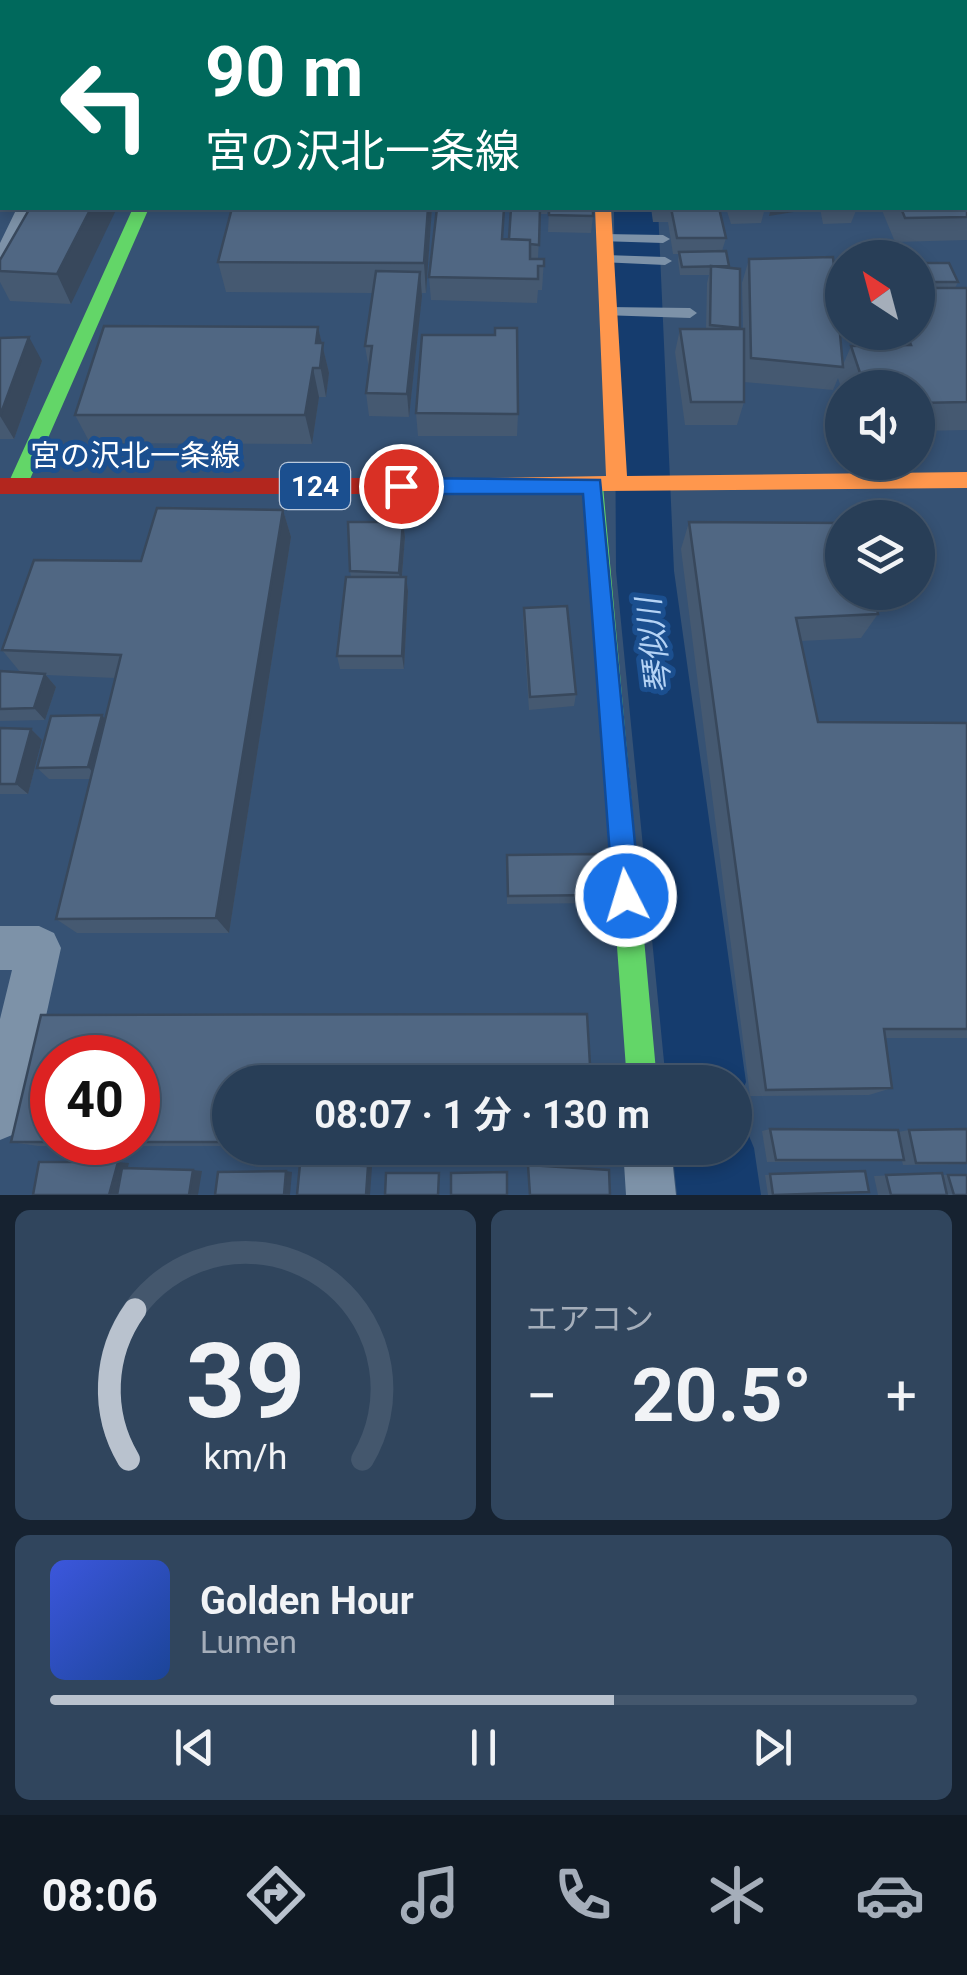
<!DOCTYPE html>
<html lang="ja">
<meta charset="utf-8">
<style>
:root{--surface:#283e57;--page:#30455d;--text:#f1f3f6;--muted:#a5aeba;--line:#44576d;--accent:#b9c2ce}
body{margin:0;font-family:Roboto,"Noto Sans JP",sans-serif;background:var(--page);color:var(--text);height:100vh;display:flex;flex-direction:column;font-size:38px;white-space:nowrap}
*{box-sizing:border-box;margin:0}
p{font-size:32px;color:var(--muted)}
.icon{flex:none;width:55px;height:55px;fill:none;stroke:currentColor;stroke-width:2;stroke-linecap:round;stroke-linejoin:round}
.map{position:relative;height:1195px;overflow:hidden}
.panel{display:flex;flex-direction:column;gap:15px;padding:15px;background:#162230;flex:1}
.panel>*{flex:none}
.guide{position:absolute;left:0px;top:0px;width:968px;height:210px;box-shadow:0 5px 15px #0003,0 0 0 2px var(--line);background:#00695c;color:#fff;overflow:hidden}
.needle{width:65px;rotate:324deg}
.controls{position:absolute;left:825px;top:240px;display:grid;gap:20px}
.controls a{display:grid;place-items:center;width:110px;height:110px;border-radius:50%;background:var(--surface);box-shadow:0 5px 15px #0003,0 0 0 2px var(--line);font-size:50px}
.speed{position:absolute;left:30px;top:1035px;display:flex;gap:20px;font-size:50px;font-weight:700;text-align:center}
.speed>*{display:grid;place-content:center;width:130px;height:130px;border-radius:50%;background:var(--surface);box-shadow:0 5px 15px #0003,0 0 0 2px var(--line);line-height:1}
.speed .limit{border:15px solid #d22;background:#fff;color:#111}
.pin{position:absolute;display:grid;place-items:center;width:85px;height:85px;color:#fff;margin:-42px;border:5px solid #fff;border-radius:50%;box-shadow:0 2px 10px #0007}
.me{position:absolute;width:110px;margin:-55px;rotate:355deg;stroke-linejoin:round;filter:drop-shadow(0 0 8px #0008)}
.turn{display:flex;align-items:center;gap:35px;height:210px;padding:0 40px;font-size:45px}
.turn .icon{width:130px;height:130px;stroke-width:2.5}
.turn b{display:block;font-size:70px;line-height:85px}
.big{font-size:75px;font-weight:700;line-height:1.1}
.panel .tile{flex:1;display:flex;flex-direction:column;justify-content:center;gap:15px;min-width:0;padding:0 35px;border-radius:15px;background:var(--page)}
.panel .dial{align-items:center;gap:0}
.dial svg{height:260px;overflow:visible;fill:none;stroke:var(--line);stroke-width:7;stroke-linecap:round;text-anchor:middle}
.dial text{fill:var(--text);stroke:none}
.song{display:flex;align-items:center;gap:30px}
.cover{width:120px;height:120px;border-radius:15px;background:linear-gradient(135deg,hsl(230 70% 55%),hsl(220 70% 35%))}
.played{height:10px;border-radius:5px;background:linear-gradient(90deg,var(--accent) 65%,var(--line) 65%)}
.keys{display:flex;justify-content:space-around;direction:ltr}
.heat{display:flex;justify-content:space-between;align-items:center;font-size:55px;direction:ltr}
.panel .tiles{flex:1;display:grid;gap:15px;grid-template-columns:1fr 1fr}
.tile:last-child{grid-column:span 2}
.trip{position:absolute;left:212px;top:1065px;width:540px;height:100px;border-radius:50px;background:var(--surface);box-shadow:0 5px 15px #0003,0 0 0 2px var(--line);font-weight:700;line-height:100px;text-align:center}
.tabs{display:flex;height:160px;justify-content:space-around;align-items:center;background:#101923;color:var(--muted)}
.tabs .icon{width:70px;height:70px}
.tabs .current{color:var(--accent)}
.tabs b{font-size:45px;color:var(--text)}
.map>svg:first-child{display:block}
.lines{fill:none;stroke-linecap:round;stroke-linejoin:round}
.river{fill:#153c6e;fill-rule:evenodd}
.lane{fill:#7d92a8;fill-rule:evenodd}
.street{fill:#7d92a8;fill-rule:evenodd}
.fast{fill:#63d668;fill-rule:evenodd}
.slow{fill:#ff974d;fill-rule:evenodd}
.jam{fill:#b3261e;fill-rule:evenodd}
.wall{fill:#455971}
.shaded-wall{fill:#38485c}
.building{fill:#506783;stroke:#38485c;stroke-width:2.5}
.route{fill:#1a73e8;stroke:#114b97;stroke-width:2.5}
.labels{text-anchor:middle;stroke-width:10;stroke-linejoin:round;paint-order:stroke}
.shield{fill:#1b4f8f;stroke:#bbcadd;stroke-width:2.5}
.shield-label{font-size:28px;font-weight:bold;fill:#fff}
.street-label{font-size:30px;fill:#fff;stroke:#1b4f8f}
.water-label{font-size:32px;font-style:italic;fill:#b5d3f5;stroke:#1b4f8f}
</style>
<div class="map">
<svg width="967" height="1195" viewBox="0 0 967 1195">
<rect width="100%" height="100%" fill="#365274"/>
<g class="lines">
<path class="river" d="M595 0H631V2H596Z
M614 208H658L674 571 746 1082 735 1109V1082H666L616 571Z
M735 1116 742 1119 754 1148 761 1195H677L672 1148H735Z"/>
<path class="lane" d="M673 0H683V2H673Z
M0 119 2 120V127H0Z
M17 208H29L7 257 0 261V243Z
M604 234 663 235 670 239 663 243 599 241V235Z
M605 255 665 257 672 261 665 265 600 262V256Z
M607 307 690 308 697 313 690 318 602 315 600 312Z"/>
<path class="street" d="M584 0H604V2H584Z
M828 0H848V2H828Z
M0 926H39L54 933 61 948 24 1116 17 1133 0 1140V1019L12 970H0Z
M623 1148H671L676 1195H626Z"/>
<path class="fast" d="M133 208H149L27 486 24 492H10L7 486Z
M593 478 603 486 657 1082H627L583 486Z"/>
<path class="slow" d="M595 208H611L627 476 967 472V488L481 492 478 486 488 478 606 476Z"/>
<path class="jam" d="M0 478H488L498 486 488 494H0Z"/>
</g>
<path class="wall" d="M452 0H504V2H451Z
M531 0H590V2H531Z
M693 0H722L721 2H705Z
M727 0H749V2H727Z
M758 0H782L781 2H757Z
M965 104H967V120H965Z
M967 170V240L895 242 881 208H965Z
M30 208 71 304 10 301 0 282V260Z
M432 208 426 293H422L409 417 369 416 366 393 369 369 365 346 373 293 226 292 218 262Z
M509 208H548L547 214H540L538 259H544L542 290H538L537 303 431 300 429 277 503 239H509L510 213H509Z
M549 208 593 216 591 233 548 232Z
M651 208H719L726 238 722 251 729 266 740 329H743L742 283 749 259 839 325 840 317 842 309V332H855L840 334 843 365 851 346H885L880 332H918V263L958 282 955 288H967V430L918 431V388H842V390L838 378 833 390 744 382V402L737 425H685L675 352 680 329H706L707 283 709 275H680L678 260 679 254H673L668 222H653Z
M726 208H765L761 223 731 224Z
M820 208H857L851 223 823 224Z
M318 327 329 373 326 397H319L312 444 90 443 75 415Z
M495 335 518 414 517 436H418L416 413Z
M0 338 42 361 14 439H0Z
M283 510 291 537 229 933H77L56 919 90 779H49L37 768 102 715 105 720 115 678 46 675 56 687 45 720 0 721V671L21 673 2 650 141 561Z
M403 522 405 537 402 577H406L408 591 404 669H340L337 656 351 577 350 571Z
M689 522 878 614 861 638 801 641 818 722 967 723V1038H885L892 1088 869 1095 750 1096 681 549Z
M524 608 576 694 574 706 529 710 523 621Z
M0 728 31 729 42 740 28 794H0Z
M507 855 598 895 595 903 507 904Z
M230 1082V1146H38L11 1142Z
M770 1129 898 1132 909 1130 967 1129V1164L903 1165 902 1161 767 1162 762 1131Z
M865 1171 791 1195H768L765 1175Z
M942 1173 943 1175H967V1195H878L874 1176Z"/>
<path class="shaded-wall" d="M196 0H210L211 2H195Z
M815 0H830V2H808Z
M91 208H117L71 304 57 274Z
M428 208H432L426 293 424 263Z
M771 208H806V210L769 216Z
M420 272 422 296 409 417 407 394Z
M318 327 329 373 326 397 316 343Z
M29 337 42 361 14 439 0 416Z
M313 368 319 397 312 444 305 415Z
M283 510 291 537 229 933 216 918Z
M403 522 405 537 401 587 399 573Z
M406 577 408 591 404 669 402 656Z
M45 674 56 687 45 720 34 708Z
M102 715 111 727 98 778 88 767Z
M31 729 42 740 28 794 16 784Z
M118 1162 129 1163 121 1195H109Z
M368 1166 372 1167 370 1195H366Z
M193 1170 202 1171 198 1195H189Z
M286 1171 292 1172 290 1195H284Z"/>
<path class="building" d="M66 0H196L195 2H64Z
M243 0H267L266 2H232Z
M389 0H424V2H389Z
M452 0H489L488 2H451Z
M788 0H815L808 2H788Z
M965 86H967V104H965Z
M965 170H967V217L905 218 901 208H965Z
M30 208H91L57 274 0 271V260Z
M232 208H428L424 263 218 262Z
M437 208H504L502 239 530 240V259H544V266H538V279L429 277Z
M511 208H540L539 245 530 244V240L509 239Z
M549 208H593V216L549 215Z
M671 208H719L726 238H677Z
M726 251 729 266 682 267 679 252Z
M833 257 843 367 751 358 749 259Z
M918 263H949L958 282H918Z
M711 266 740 269V328L710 325Z
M376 271 420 272 407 394 366 393 372 346H365Z
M918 288H967V402L918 403V388H865L851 346 911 345 906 332H918Z
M104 326 318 327 316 343H323L320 368H313L305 415H75Z
M495 328H517L518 414 416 413 422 335H495Z
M680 329H744V402H691Z
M29 337 0 416V338Z
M157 508 283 510 216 918 56 919 121 655 2 650 34 560 141 561Z
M348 522H403L399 573 350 571Z
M689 522 842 523V592H873L878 614 796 618 818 722 967 723V1029H884L892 1088 766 1090Z
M346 577H406L402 656H337Z
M567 606 576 694 530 697 524 608Z
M0 671 45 674 34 708 0 709Z
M102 715 88 767 37 768 51 716Z
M0 728 31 729 16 784H0Z
M596 854 598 895 508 896 507 855Z
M587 1014 591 1082H230V1142H138V1058H52V1142H11L41 1015Z
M770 1129 898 1130 904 1160H776Z
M967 1129V1163H916L909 1130Z
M39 1162H118L109 1195H33Z
M300 1164 368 1166 366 1195H297Z
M528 1165 609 1170 610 1195H530Z
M122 1168 193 1170 189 1195H117Z
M286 1171 284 1195H215L218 1172Z
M865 1171 869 1192 773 1195 770 1174Z
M507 1172V1195H451V1173Z
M386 1173H439L438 1195H385Z
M942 1173 947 1195H891L886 1175Z
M948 1175H967V1195H954Z"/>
<path class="route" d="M401 478 600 480 640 896 636 906 626 910 617 906 613 896 583 494H401L390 486Z"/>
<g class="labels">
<rect class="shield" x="280" y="463" width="70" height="46" rx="8"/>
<g class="shield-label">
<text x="315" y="496">124</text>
</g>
<g class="street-label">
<text x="135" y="466">宮の沢北一条線</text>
</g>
<g class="water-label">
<text transform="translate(654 646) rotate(-97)" y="11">琴似川</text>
</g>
</g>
</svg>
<div class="controls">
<a><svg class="needle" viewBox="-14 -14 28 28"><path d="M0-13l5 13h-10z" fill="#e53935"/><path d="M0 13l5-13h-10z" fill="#a5aeba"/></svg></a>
<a><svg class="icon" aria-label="sound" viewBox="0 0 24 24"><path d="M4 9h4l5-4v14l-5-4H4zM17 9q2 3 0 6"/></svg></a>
<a><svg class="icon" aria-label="layers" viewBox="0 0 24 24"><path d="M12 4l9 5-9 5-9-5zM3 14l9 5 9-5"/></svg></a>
</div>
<div class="speed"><div class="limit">40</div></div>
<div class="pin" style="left:401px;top:486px;background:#d93025"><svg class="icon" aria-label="arrive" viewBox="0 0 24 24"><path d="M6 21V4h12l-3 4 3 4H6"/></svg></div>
<svg class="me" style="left:626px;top:896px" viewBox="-20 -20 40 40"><circle r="17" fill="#1a73e8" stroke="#fff" stroke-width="3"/><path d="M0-11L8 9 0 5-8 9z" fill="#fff"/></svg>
<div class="trip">08:07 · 1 分 · 130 m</div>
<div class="guide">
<div class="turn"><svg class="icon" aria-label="left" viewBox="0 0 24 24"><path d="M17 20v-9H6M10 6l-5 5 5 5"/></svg><div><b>90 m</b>宮の沢北一条線</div></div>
</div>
</div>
<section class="panel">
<div class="tiles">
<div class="tile dial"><svg viewBox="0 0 100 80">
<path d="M14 69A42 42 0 1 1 86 69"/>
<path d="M14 69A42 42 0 0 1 16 23" stroke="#b9c2ce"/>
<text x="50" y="56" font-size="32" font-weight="700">39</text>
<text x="50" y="72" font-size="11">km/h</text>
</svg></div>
<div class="tile"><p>エアコン</p>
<div class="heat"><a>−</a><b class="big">20.5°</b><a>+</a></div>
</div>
<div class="tile">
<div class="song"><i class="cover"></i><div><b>Golden Hour</b><p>Lumen</p></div></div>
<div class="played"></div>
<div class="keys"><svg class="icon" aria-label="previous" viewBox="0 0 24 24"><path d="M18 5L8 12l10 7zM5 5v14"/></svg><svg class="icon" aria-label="pause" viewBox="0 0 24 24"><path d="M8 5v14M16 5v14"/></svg><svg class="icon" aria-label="next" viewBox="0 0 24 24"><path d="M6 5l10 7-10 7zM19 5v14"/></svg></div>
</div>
</div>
</section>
<nav class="tabs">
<b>08:06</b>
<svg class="icon current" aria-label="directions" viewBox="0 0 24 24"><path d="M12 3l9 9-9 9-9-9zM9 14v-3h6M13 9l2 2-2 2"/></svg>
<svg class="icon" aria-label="music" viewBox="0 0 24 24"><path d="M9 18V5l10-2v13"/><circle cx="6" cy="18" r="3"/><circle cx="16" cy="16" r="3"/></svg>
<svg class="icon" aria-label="phone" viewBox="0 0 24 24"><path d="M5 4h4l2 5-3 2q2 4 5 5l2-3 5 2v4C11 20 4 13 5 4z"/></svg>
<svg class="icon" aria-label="climate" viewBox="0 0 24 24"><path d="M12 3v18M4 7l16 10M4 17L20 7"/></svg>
<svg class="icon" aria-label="car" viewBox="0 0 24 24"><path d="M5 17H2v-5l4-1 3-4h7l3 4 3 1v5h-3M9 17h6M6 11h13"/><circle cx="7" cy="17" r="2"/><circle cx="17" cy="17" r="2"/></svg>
</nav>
